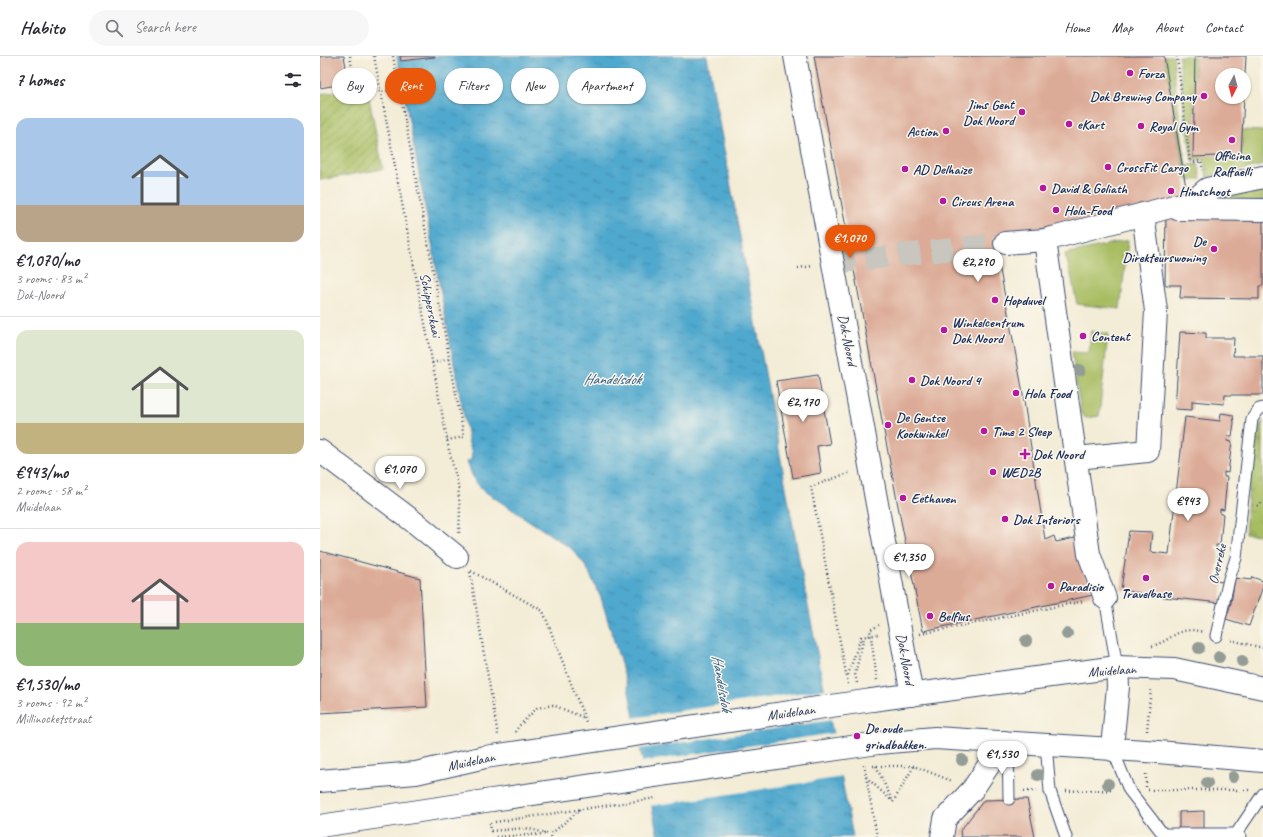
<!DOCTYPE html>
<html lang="en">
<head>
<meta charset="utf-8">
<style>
  :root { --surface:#fff; --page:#f7f7f7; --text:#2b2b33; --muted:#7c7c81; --line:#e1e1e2; --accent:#ea580c }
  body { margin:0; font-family:Caveat,sans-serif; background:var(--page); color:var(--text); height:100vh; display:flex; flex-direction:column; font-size:15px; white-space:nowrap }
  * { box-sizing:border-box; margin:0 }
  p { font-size:13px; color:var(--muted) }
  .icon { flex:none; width:22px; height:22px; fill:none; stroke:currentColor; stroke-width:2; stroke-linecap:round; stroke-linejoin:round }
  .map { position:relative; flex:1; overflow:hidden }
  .panel { display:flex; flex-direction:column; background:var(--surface); width:320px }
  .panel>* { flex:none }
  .top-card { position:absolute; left:12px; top:12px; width:380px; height:36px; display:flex; gap:8px }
  .needle { width:26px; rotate:186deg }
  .buttons { position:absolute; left:895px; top:12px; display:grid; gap:8px }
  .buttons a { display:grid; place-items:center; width:36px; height:36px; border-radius:50%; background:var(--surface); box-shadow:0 1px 3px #0004; font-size:20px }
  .price { position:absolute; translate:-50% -34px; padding:0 9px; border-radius:14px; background:#fff; color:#222; font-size:13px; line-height:26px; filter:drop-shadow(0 1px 2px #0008) }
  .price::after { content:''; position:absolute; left:50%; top:24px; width:12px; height:9px; margin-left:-6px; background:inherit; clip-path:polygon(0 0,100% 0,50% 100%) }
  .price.selected { background:var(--accent); color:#fff }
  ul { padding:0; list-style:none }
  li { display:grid; align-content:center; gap:8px; height:212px; padding:0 16px }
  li+li { border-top:1px solid var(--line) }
  li span { display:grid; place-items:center; height:124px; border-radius:12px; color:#555 }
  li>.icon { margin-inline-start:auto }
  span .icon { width:72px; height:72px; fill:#fffc; stroke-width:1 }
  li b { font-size:17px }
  h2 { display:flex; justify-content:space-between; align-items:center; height:48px; padding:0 16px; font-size:17px }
  .pill { padding:0 14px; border-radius:18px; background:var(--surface); box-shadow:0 1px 3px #0004; font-size:14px; line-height:36px }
  .pill.selected { background:var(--accent); color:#fff }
  header { display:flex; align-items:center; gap:24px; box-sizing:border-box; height:56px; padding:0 20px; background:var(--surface); border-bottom:1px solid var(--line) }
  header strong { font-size:19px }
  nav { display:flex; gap:22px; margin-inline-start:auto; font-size:14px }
  .search { width:280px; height:36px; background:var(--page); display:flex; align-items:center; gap:10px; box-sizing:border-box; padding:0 14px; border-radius:22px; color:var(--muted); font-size:15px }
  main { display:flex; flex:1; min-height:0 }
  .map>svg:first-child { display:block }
</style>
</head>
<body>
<header>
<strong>Habito</strong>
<div class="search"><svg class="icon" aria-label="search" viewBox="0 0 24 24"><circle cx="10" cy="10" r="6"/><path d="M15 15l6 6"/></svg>Search here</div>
<nav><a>Home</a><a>Map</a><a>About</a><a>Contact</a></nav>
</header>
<main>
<section class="panel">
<h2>7 homes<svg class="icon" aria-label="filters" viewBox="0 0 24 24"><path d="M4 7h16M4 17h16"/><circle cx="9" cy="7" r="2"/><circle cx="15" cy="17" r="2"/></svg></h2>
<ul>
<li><span style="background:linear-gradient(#a9c7e8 70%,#b9a48a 0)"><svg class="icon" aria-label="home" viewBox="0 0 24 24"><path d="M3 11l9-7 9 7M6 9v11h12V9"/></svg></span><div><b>€1,070/mo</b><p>3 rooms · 83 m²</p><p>Dok-Noord</p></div></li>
<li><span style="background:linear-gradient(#dfe7d0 75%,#c2b280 0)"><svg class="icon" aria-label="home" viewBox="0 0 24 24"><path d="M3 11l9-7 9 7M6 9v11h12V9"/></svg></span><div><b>€943/mo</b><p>2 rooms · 58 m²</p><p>Muidelaan</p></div></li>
<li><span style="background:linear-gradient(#f6c9c9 65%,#8fb573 0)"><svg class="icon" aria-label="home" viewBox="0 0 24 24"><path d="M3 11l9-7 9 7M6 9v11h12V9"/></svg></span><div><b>€1,530/mo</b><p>3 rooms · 92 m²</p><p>Millinocketstraat</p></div></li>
</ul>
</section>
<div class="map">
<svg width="943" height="781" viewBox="0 0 943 781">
  <defs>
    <pattern id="park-tufts" width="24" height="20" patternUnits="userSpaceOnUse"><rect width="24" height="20" fill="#a8bd62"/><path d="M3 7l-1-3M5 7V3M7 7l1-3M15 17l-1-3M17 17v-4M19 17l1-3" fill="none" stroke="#889a54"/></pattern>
    <pattern id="garden-furrows" width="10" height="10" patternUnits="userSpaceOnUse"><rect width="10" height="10" fill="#a8bd62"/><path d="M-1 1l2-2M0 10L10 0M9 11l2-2" fill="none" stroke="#889a54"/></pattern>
    <pattern id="water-ripples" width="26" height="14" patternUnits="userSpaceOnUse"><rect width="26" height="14" fill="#4fa8cd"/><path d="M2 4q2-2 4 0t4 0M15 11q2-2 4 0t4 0" fill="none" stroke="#4189aa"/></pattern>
  </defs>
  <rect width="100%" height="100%" fill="#fbf7ec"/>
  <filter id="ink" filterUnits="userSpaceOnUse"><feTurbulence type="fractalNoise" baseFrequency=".025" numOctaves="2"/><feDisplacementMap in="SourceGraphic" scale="8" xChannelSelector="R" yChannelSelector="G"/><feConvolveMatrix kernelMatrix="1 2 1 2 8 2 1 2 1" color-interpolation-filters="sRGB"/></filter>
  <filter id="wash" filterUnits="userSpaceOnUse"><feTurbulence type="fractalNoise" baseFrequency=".012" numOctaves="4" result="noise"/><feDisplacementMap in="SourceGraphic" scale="16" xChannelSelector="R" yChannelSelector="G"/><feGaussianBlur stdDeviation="0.9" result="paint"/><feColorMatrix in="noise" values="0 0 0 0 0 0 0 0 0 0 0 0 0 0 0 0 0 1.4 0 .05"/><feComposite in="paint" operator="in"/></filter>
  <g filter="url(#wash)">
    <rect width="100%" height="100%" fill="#f3ecd6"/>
    <path fill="#a8bd62" stroke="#627660" d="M 844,0 L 853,0 L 856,36 L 866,110 L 878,108 L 881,123 L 870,125 L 865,122 Z
      M 859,0 L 875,0 L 873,100 L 921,99 L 922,74 L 943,75 L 943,109 L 887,121 L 884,103 L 872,104 L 865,60 Z
      M 943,132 L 943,150 L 875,145 Z
      M 808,184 L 800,253 L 757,248 L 751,218 L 745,198 Z
      M 771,275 L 788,278 L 779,360 L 766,362 L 761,358 L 752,296 L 769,297 Z"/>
    <path fill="url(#park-tufts)" stroke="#627660" d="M 943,365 L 943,479 L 925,478 C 927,458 931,376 943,365 Z"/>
    <path fill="url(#garden-furrows)" stroke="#627660" d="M 47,32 L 63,113 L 0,124 L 0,38 Z"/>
    <path fill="url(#water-ripples)" stroke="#356c96" d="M 77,0 L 387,0 L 482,519 L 533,781 L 338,781 L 308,631 L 281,542 L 266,510 L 252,493 L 164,435 L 154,424 L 147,406 L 151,404 L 152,397 L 149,388 Z"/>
    <path fill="#f3ecd6" d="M 506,633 L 512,664 L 319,693 L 312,662 Z
      M 515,677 L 523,721 L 330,750 L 321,706 Z"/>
    <g id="blocks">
      <path fill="#dcab97" d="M 0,0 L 24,0 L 29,27 L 0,32 Z
        M 80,0 L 115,0 L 115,1 L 81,5 Z
        M 494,0 L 844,0 L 868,144 L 674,182 L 702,332 L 725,484 L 734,480 L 736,486 L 755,482 L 773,539 L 603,575 L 578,450 Z
        M 875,0 L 926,0 L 925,19 L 902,19 L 902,41 L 924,41 L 921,99 L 873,101 Z
        M 846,156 L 943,158 L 943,230 L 939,230 L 939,243 L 860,242 L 861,229 L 845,229 Z
        M 860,276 L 886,277 L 886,282 L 914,282 L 913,300 L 943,300 L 943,339 L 905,339 L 904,348 L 872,345 L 872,354 L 855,353 Z
        M 498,319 L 510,388 L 497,390 L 501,417 L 473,422 L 456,325 Z
        M 901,357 L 913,359 L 914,367 L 912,380 L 908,380 L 907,385 L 912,386 L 908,417 L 904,416 L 904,421 L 907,421 L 904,454 L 900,453 L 900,458 L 903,458 L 900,489 L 896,489 L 896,494 L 899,494 L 896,525 L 903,526 L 901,547 L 844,541 L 801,534 L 809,475 L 832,476 L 830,496 L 849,498 L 865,361 L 900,365 Z
        M 0,495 L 100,522 L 107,651 L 0,657 Z
        M 932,521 L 943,525 L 943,530 L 929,570 L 906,563 L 911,547 L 915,522 L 931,524 Z
        M 707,743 L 715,781 L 641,781 L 640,775 L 664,744 Z
        M 884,755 L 884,781 L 859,781 L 859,756 Z"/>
    </g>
  </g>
  <g filter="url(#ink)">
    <use href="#blocks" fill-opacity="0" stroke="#3b4b70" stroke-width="1"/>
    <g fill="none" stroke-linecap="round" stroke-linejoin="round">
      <path stroke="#c8c6be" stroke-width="22" stroke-dasharray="22 11" stroke-linecap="butt" d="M 513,207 L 685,187"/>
      <defs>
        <path id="lane" d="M 785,542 L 797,611
          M 896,580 L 909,523 L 916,502 L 932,363 L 939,353 L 943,352
          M 688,686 L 689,743
          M 726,688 L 730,735 L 746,781
          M 793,694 L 809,734 L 843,778 L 916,778 L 920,781
          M 916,778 L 943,738"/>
        <path id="street" d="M 475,0 L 592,639
          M 858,153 L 943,154
          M 725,184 L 769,498 L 785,542
          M 685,187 L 725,184 L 873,145 L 887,133 L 943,121
          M 0,395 L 98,469 L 137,501
          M 756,402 L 828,395 L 836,255 L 823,158
          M 622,781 L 625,763 L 653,733 L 684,686"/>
        <path id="primary" d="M 552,644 L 797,611 L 854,613 L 943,632
          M 558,687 L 615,682 L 826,695 L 943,705
          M 793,694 L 793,681 L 798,631 L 797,611
          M 0,725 L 96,717 L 165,701
          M 0,770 L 172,744"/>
      </defs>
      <use href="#lane" stroke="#3b4b70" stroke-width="13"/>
      <use href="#street" stroke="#3b4b70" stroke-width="24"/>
      <use href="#primary" stroke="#3b4b70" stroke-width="24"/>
      <path stroke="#3b4b70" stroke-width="2.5" stroke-dasharray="1 3" stroke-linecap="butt" d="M 30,0 L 34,25 L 61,36 L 79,33
        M 54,0 L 129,394 L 138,429 L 140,454 L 139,477
        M 73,0 L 144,381 L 127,384
        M 857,0 L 870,107 L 881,105 L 883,114
        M 478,212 L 493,210
        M 112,307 L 129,303
        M 937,450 L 943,446
        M 151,515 L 223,555 L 266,666
        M 150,516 L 178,679
        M 600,578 L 764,545
        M 911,584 L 943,592
        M 832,590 C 854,584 857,569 883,576
        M 528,619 L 541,581 L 560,578
        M 557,624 L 550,574 L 559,569
        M 537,627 L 535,618 L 544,581
        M 528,628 L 491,431 L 531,416
        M 827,675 L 831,632
        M 195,676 L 199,670 L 217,652 L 233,649 L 265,662
        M 544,709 L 557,781
        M 556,710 L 573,746
        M 546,721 L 571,744
        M 826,731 L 826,716
        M 828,734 L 929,734
        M 704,735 L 717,735
        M 746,735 L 793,734
        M 573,746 L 594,710 L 632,725
        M 170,767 L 171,775 L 206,772 L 230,778
        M 176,781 L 226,778
        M 231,781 L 231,778 L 262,752"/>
      <use href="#lane" stroke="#fff" stroke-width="11"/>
      <use href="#street" stroke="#fff" stroke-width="22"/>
      <use href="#primary" stroke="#fff" stroke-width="22"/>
      <defs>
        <path id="primary-bridge" d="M 165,701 L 552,644
          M 172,744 L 558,687"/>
      </defs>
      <use href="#primary-bridge" stroke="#3b4b70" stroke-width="24" stroke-linecap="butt"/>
      <path stroke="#3b4b70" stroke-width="2.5" stroke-dasharray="1 3" stroke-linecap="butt" d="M 553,710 L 594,710
        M 175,766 L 337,742"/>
      <use href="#primary-bridge" stroke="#fff" stroke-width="22"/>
    </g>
    <g fill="#939c95">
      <circle cx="760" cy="314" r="6"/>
      <circle cx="747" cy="578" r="6"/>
      <circle cx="706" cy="585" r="6"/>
      <circle cx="879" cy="592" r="6"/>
      <circle cx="899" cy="601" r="6"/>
      <circle cx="922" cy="605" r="6"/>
      <circle cx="642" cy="704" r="6"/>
      <circle cx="718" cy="719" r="6"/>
      <circle cx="913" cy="721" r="6"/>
      <circle cx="887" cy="727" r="6"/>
      <circle cx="788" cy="728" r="6"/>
    </g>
  </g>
  <g fill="#b5179e" stroke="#fbf7ec" stroke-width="1.5">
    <circle cx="810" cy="17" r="4"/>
    <circle cx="884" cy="40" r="4"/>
    <circle cx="702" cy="56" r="4"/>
    <circle cx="749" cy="68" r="4"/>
    <circle cx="821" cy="70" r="4"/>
    <circle cx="626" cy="75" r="4"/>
    <circle cx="912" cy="84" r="4"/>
    <circle cx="788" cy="111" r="4"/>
    <circle cx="585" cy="113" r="4"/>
    <circle cx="723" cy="132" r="4"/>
    <circle cx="851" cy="135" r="4"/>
    <circle cx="623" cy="145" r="4"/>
    <circle cx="736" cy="154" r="4"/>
    <circle cx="894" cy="193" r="4"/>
    <circle cx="675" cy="244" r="4"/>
    <circle cx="624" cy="274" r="4"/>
    <circle cx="763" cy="280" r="4"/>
    <circle cx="592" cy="324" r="4"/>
    <circle cx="696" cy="337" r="4"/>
    <circle cx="568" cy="369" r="4"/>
    <circle cx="664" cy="375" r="4"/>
    <path d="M703 392h4v4h4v4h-4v4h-4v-4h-4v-4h4z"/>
    <circle cx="673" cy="416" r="4"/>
    <circle cx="583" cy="442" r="4"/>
    <circle cx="685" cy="463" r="4"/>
    <circle cx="826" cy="522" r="4"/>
    <circle cx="731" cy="530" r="4"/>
    <circle cx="610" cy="560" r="4"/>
    <circle cx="537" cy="680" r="4"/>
  </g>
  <g text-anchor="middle" stroke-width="3" stroke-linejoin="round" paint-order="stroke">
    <g font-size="14" font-weight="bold" fill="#1b2f5e" stroke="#fbf7ec" text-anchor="start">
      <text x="818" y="22">Forza</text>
      <text x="876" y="45" text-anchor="end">Dok Brewing Company</text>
      <text x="694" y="53" text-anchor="end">Jims Gent<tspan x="694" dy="16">Dok Noord</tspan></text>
      <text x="757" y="73">eKart</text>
      <text x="829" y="75">Royal Gym</text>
      <text x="618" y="80" text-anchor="end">Action</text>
      <text x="912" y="104" text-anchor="middle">Officina<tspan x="912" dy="16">Raffaelli</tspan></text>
      <text x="796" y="116">CrossFit Cargo</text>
      <text x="593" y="118">AD Delhaize</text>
      <text x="731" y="137">David &amp; Goliath</text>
      <text x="859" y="140">Himschoot</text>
      <text x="631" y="150">Circus Arena</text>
      <text x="744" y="159">Hola-Food</text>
      <text x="886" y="190" text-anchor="end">De<tspan x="886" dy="16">Direkteurswoning</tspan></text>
      <text x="683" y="249">Hopduvel</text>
      <text x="632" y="271">Winkelcentrum<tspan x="632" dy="16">Dok Noord</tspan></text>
      <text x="771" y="285">Content</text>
      <text x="600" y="329">Dok Noord 4</text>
      <text x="704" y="342">Hola Food</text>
      <text x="576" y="366">De Gentse<tspan x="576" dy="16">Kookwinkel</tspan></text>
      <text x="672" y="380">Time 2 Sleep</text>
      <text x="713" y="403">Dok Noord</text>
      <text x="681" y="421">WED2B</text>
      <text x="591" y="447">Eethaven</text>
      <text x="693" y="468">Dok Interiors</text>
      <text x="739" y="535">Paradisio</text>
      <text x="826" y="542" text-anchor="middle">Travelbase</text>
      <text x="618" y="565">Belfius</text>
      <text x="545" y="677">De oude<tspan x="545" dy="16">grindbakken.</tspan></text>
    </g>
    <g font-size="14" fill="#1b2f5e" stroke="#fbf7ec">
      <text transform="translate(111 249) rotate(79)" y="5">Schipperskaai</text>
      <text transform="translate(528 284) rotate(79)" y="5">Dok-Noord</text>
      <text transform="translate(897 508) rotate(-77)" y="5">Overreke</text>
      <text transform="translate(586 603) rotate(80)" y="5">Dok-Noord</text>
      <text transform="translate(792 614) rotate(-4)" y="5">Muidelaan</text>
      <text transform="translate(471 656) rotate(-8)" y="5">Muidelaan</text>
      <text transform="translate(151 705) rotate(-12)" y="5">Muidelaan</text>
    </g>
    <g font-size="15" font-style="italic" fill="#2d5985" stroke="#fbf7ec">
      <text x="292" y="328">Handelsdok</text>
      <text transform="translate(402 627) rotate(80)" y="5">Handelsdok</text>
    </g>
  </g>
</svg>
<div class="buttons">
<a><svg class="needle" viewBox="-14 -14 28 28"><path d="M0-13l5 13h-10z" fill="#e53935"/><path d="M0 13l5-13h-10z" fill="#7c7c81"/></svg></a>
</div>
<b class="price selected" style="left:530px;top:203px">€1,070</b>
<b class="price" style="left:658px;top:227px">€2,290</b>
<b class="price" style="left:483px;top:367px">€2,170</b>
<b class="price" style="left:80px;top:434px">€1,070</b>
<b class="price" style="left:868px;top:466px">€943</b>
<b class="price" style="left:589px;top:522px">€1,350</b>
<b class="price" style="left:682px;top:719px">€1,530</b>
<div class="top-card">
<a class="pill">Buy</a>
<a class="pill selected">Rent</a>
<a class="pill">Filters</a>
<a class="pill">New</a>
<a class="pill">Apartment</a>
</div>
</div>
</main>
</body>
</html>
